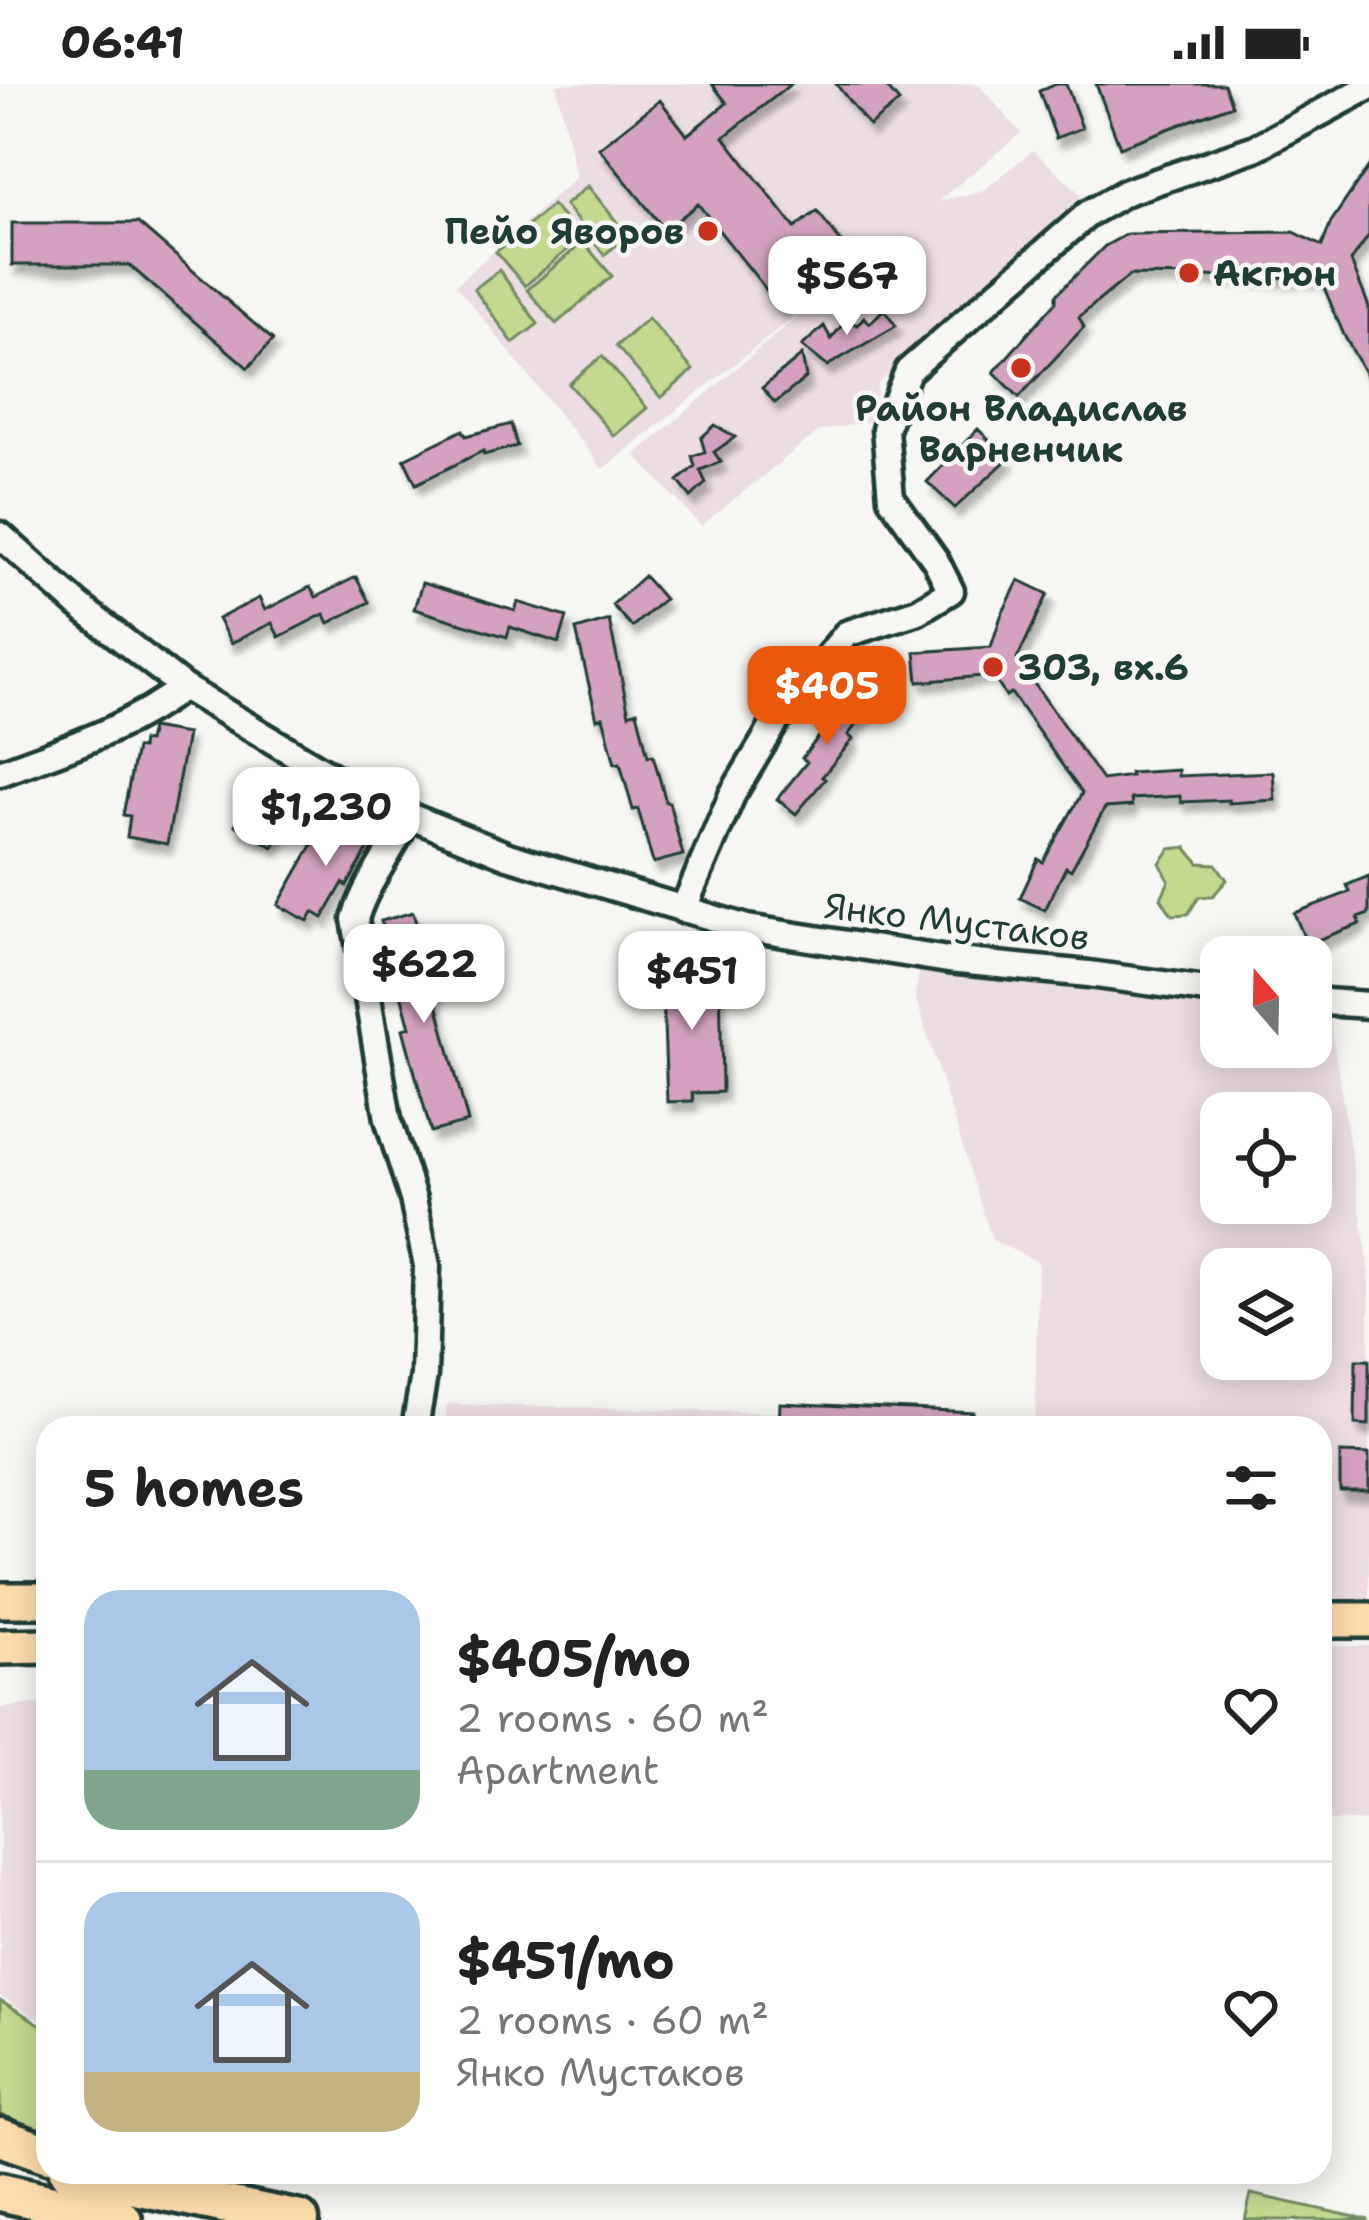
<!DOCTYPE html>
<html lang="en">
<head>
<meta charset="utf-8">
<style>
  :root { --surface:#fff; --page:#f2f2f2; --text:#222; --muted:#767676; --line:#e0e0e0; --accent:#ea580c }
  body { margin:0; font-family:"Shantell Sans",sans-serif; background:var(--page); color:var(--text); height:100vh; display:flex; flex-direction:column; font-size:45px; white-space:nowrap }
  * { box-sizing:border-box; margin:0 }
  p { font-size:39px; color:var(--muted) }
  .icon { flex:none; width:66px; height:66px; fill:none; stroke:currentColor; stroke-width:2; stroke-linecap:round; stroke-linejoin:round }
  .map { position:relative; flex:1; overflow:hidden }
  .sheet { position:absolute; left:36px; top:1332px; width:1296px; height:768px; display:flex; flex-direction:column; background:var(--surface); border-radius:36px; box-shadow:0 6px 30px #0003 }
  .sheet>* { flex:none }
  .needle { width:78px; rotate:340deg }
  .controls { position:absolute; left:1200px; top:852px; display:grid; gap:24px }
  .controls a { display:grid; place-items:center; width:132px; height:132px; border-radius:24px; background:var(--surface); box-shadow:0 6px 30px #0003; font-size:60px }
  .price { position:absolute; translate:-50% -102px; padding:0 27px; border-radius:24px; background:#fff; color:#222; font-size:39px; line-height:78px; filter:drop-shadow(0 3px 6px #0008) }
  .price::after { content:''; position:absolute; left:50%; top:72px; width:36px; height:27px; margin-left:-18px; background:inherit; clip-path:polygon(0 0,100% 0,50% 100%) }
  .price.on { background:var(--accent); color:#fff }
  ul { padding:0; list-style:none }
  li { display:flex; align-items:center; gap:36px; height:300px; padding:0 48px }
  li+li { border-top:3px solid var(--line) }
  li span { display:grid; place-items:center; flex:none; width:336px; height:240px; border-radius:36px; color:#555 }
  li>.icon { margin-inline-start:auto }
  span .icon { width:144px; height:144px; fill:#fffc; stroke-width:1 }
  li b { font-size:51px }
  h2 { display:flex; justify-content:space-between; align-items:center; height:144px; padding:0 48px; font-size:51px }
  .status { display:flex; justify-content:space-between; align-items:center; height:84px; padding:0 60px; background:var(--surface); direction:ltr }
  .status svg { height:33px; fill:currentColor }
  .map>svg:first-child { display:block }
</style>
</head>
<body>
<div class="status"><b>06:41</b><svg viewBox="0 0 49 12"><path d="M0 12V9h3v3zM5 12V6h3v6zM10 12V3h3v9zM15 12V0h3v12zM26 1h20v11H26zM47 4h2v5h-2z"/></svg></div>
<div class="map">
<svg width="1369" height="2136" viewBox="0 0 1369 2136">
  <defs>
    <filter id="shadow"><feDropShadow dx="5" dy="9" stdDeviation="3" flood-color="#0004"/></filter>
  </defs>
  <rect width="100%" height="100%" fill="#f6f6f2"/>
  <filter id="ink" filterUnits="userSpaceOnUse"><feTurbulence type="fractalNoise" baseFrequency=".00833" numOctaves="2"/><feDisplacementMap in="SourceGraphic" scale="24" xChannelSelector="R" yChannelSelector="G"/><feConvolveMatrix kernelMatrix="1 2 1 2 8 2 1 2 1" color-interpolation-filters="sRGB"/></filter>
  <g filter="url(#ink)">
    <path fill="#ecdde3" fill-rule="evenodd" d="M 556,0 L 978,0 L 1021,49 L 937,118 L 984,106 L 1033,66 L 1082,111 L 878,300 L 873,337 L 819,347 L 701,442 L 635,371 L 841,195 L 603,385 L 456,201 L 576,93 Z
      M 924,860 L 1221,892 L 1221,963 L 1311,963 L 1311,902 L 1325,904 L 1369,1184 L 1369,1519 L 1320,1519 L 1320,1344 L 445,1344 L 447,1320 L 1035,1336 L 1038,1178 L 992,1156 L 915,912 ZM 1221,1029 L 1311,1029 L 1311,1119 L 1221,1119 ZM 1221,1185 L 1311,1185 L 1311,1275 L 1221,1275 Z
      M 1320,1562 L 1369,1562 L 1369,1737 L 1320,1737 Z
      M 48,1619 L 48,1941 L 0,1912 L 0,1624 Z"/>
    <path fill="#c3d98f" stroke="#718b62" stroke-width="3" d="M 588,102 L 628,152 L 604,171 L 565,121 Z
      M 552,121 L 581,154 L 525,202 L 496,168 Z
      M 583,158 L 612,192 L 556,240 L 527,206 Z
      M 499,186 L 538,240 L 513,259 L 474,205 Z
      M 648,234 L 693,286 L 661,314 L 616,262 Z
      M 602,272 L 647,324 L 614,352 L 569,300 Z
      M 1186,763 L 1199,779 L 1216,780 L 1227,796 L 1213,812 L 1199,813 L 1188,830 L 1172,831 L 1161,814 L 1169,797 L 1160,779 L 1170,765 Z
      M 0,1916 L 48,1945 L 48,2053 L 0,2035 Z
      M 1251,2110 L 1369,2136 L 1245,2136 Z"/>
    <path fill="#d4a2c0" stroke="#1f3d34" stroke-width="3" filter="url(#shadow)" d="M 712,0 L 791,0 L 724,53 L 795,144 L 817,127 L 849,168 L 780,223 L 698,120 L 665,146 L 599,64 L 660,16 L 687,51 L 727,19 Z
      M 836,0 L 884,0 L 899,18 L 869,42 Z
      M 1056,0 L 1066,0 L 1082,44 L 1056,54 L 1039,7 Z
      M 1096,0 L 1224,0 L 1232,21 L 1120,63 Z
      M 1369,82 L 1369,151 L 1351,177 L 1369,223 L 1369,296 L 1344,251 L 1320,194 L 1130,191 L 1079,233 L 1084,243 L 1019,313 L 994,288 L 1056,218 L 1056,211 L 1105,162 L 1127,150 L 1294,148 L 1322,162 L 1331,138 Z
      M 12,139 L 138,139 L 273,256 L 248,284 L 129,181 L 12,181 Z
      M 900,155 L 917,189 L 898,199 L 887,179 L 891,173 L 886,162 Z
      M 884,225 L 896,242 L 827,282 L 802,262 L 824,242 L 831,255 L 846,236 L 857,241 L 864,233 L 870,239 Z
      M 802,271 L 806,294 L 775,319 L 762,304 Z
      M 511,340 L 517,362 L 484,371 L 483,367 L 416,400 L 404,375 L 463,346 L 466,352 Z
      M 715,341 L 735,353 L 714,368 L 721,378 L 700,386 L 706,399 L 691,413 L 678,397 L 695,382 L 692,372 L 705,368 L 701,354 Z
      M 978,345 L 1008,375 L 955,424 L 927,398 Z
      M 644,492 L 664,515 L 632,543 L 612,521 Z
      M 356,493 L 369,518 L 329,539 L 324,530 L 279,553 L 272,539 L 231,559 L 218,535 L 259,514 L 265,526 L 310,503 L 316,513 Z
      M 1019,496 L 1048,510 L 1017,575 L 1102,696 L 1131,692 L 1130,689 L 1178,686 L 1178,692 L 1273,688 L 1275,716 L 1229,719 L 1229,716 L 1181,718 L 1180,712 L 1131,715 L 1132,722 L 1105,724 L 1071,786 L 1066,783 L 1045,826 L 1020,814 L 1038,775 L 1043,778 L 1082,709 L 1011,609 L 1006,612 L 992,591 L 918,598 L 915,568 L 991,563 L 1001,532 Z
      M 422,499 L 515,527 L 518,518 L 567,533 L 559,559 L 510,543 L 507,553 L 414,525 Z
      M 609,536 L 629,630 L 637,627 L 648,672 L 653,671 L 666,718 L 669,718 L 683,771 L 653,779 L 638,725 L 633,726 L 620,679 L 615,680 L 603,633 L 597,635 L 576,546 Z
      M 853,600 L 875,617 L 848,651 L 853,655 L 822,693 L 825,695 L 796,730 L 777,715 L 807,678 L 802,674 L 832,636 L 828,633 Z
      M 151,644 L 187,650 L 167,760 L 127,753 L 130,732 L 123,731 L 136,664 L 141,665 L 142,657 L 148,658 Z
      M 259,699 L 297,721 L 273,763 L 235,741 Z
      M 330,730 L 374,755 L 347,802 L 343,799 L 323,834 L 313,828 L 308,837 L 278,821 Z
      M 1369,792 L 1369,830 L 1358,834 L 1360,840 L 1307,860 L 1294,829 L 1350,808 L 1347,801 Z
      M 413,828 L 468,1038 L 431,1048 L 403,945 L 410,943 L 381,837 Z
      M 720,885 L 722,1008 L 692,1009 L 693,1017 L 667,1018 L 662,886 Z
      M 1356,1276 L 1369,1276 L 1369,1341 L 1355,1340 Z
      M 780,1319 L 973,1328 L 972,1344 L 779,1344 Z
      M 1340,1369 L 1369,1370 L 1369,1407 L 1340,1407 Z"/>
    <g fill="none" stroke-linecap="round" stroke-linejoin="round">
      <defs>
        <path id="minor" d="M 0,451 L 78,521 L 183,603 L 345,700 L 409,732 L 508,772 L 747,844 L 948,876 L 1089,890 L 1221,908
          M 0,689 C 63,665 130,645 183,603
          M 409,732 C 392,767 366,798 355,835 L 388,1035 L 413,1115 L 427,1182 L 424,1291 L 415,1344
          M 683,826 L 732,711 L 775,639 L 846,550 L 918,527 L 951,507 L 936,477 L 891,414 L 885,345 L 908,287 L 1089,129 L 1126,108 L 1255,64 L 1369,3
          M 1311,917 L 1369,921"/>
        <path id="major" d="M 0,1516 L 48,1516
          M 1320,1536 L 1369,1536
          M 0,1563 L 48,1562"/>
        <path id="highway" d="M 0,2053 L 48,2070
          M 68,2088 L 300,2136
          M 0,2108 L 123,2136"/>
      </defs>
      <use href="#minor" stroke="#1f3d34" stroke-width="33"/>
      <use href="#major" stroke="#1f3d34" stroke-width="42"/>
      <use href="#highway" stroke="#1f3d34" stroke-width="45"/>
      <use href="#minor" stroke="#f6f6f2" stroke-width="24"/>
      <use href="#major" stroke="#fddcac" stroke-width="33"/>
      <use href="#highway" stroke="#fddcac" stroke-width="36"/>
    </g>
  </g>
  <g fill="#c8321e" stroke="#f6f6f2" stroke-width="4.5">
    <circle cx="708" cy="147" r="12"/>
    <circle cx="1189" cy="189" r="12"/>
    <circle cx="1021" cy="284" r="12"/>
    <circle cx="993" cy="583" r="12"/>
  </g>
  <g text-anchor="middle" stroke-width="9" stroke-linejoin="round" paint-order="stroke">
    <g font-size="36" font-weight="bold" fill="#1f3d34" stroke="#f6f6f2" text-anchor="start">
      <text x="684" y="160" text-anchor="end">Пейо Яворов</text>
      <text x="1213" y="202">Акгюн</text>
      <text x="1021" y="337" text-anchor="middle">Район Владислав<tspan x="1021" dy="41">Варненчик</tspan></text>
      <text x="1017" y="596">303, вх.6</text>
    </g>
    <g font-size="36" fill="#1f3d34" stroke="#f6f6f2">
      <text transform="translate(957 837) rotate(7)" y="13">Янко Мустаков</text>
    </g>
  </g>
</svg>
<div class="controls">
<a><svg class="needle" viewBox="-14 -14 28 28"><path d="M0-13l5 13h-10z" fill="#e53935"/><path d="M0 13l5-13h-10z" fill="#767676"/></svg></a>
<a><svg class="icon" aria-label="locate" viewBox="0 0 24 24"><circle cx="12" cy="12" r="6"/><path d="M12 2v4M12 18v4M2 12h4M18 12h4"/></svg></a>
<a><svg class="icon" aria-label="layers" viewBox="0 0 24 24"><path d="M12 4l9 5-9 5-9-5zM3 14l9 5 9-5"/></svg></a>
</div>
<b class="price" style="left:847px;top:254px">$567</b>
<b class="price on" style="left:827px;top:664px">$405</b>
<b class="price" style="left:326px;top:785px">$1,230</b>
<b class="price" style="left:424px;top:942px">$622</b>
<b class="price" style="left:692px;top:949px">$451</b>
<section class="sheet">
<h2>5 homes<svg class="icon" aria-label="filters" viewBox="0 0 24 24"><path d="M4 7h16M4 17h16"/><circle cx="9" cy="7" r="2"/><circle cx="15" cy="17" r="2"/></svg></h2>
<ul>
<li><span style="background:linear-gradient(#a9c7e8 75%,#7fa58c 0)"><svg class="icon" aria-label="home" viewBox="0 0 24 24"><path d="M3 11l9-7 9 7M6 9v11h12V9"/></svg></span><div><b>$405/mo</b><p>2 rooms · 60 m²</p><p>Apartment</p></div><svg class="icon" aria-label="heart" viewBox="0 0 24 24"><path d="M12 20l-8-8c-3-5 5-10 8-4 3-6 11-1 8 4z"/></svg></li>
<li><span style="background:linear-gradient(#a9c7e8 75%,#c2b280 0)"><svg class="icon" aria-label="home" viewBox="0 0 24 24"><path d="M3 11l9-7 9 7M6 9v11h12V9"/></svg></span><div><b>$451/mo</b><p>2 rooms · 60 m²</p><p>Янко Мустаков</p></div><svg class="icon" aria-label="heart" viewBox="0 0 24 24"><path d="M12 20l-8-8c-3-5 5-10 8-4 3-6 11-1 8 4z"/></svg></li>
</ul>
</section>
</div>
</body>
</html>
